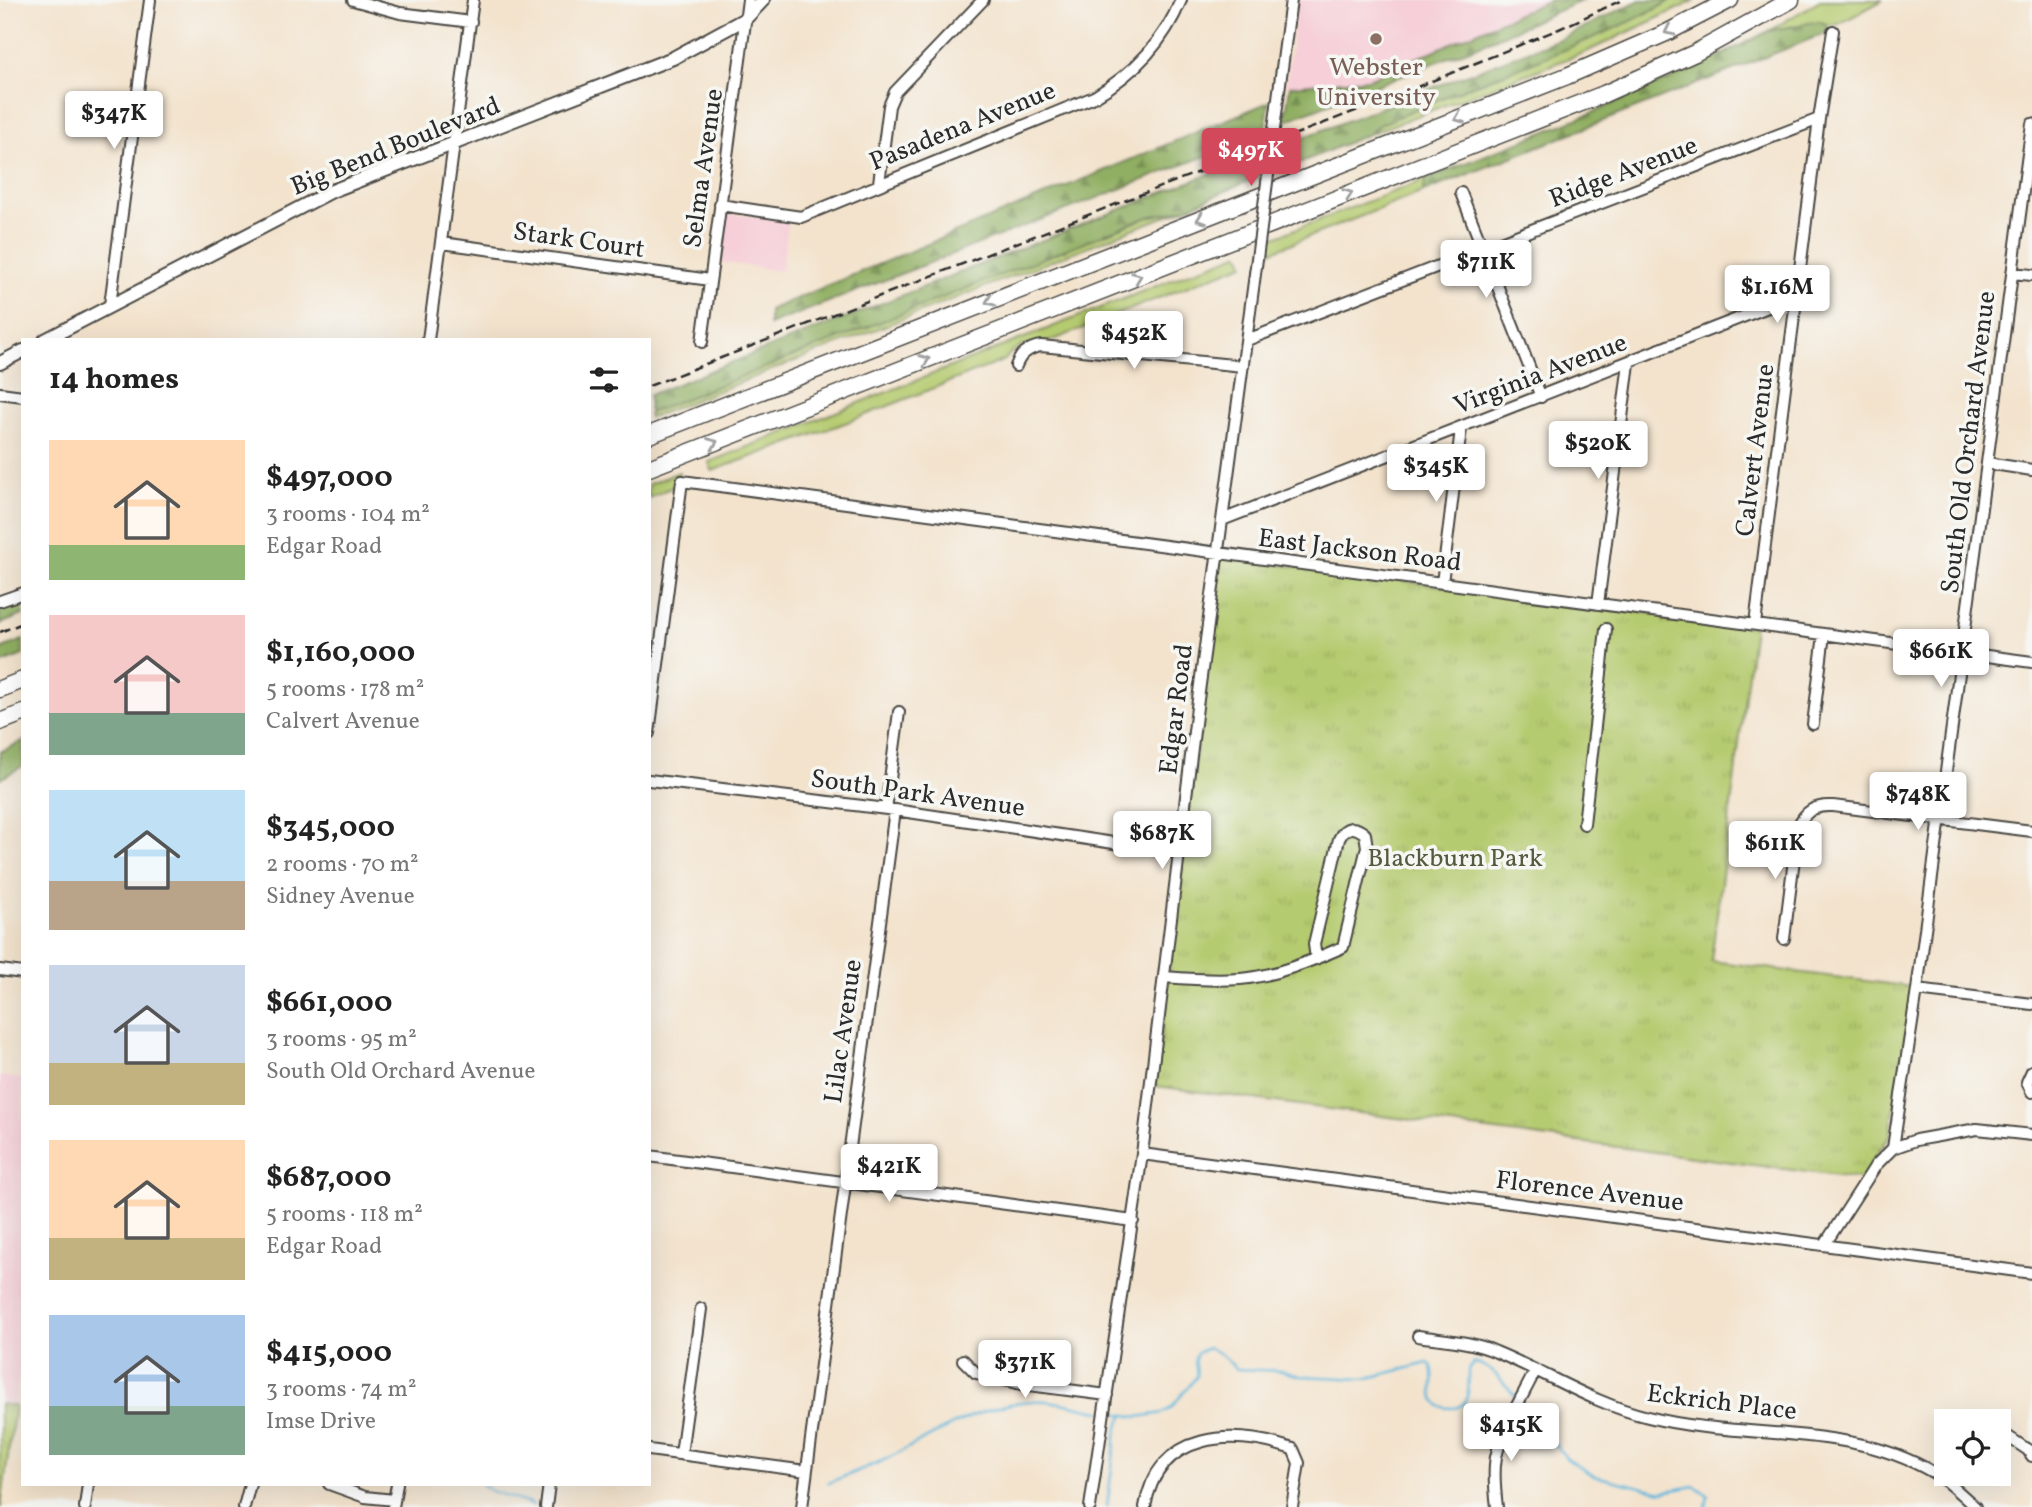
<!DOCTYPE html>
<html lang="en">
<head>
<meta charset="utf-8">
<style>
  :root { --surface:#fff; --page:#f6f6f6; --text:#222; --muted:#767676; --accent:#d1495b }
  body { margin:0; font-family:Vollkorn,serif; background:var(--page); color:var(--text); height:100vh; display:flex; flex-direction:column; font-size:26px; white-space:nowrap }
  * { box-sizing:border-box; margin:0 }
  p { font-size:23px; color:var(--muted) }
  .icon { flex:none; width:38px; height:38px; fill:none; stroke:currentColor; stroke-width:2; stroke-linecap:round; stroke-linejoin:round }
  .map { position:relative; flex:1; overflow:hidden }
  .drawer { position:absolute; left:21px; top:338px; width:630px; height:1148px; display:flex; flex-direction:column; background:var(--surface); border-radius:0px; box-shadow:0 7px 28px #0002 }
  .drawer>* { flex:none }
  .buttons { position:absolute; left:1934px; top:1409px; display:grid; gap:14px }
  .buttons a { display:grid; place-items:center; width:77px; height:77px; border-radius:0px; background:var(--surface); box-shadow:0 7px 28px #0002; font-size:35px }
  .price { position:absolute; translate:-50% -60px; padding:0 16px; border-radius:7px; background:#fff; color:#222; font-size:23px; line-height:46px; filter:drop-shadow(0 2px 4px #0008) }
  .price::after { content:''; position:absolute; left:50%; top:42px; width:21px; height:16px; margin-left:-10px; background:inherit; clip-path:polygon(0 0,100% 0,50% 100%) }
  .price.current { background:var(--accent); color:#fff }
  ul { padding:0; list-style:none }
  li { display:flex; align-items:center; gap:21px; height:175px; padding:0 28px }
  li span { display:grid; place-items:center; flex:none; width:196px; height:140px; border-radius:0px; color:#555 }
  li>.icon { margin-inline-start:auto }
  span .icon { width:84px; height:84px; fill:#fffc; stroke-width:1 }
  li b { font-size:30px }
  h2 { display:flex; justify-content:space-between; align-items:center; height:84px; padding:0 28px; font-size:30px }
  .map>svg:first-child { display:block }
</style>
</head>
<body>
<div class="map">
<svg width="2032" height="1507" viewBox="0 0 2032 1507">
  <defs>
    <pattern id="forest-firs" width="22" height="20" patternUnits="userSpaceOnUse" patternTransform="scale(1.75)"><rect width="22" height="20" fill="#90af62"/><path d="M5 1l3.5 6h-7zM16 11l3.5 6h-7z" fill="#768f51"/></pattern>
    <pattern id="park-tufts" width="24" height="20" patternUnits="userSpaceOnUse" patternTransform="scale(1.75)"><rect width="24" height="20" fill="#b5cb6f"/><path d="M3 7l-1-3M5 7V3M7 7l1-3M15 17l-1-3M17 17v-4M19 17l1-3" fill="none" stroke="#9cae60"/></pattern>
  </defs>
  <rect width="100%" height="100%" fill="#f6f6f2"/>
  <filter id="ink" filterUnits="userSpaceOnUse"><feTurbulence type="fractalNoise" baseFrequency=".0143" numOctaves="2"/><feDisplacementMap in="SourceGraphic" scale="14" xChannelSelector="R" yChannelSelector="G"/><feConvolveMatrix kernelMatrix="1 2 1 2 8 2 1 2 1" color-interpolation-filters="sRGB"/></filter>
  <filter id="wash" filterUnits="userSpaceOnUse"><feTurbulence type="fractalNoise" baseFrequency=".00686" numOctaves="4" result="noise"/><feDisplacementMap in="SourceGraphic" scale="28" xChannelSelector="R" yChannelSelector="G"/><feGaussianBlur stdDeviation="1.57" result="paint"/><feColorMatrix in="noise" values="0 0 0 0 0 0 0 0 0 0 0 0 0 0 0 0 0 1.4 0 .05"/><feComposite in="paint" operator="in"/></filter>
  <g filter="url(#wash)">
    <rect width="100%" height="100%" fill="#f3e3cd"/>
    <path fill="#f6cfd8" d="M 1297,0 L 1550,0 L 1369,79 L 1286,86 Z
      M 728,213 L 789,221 L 781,271 L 719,262 Z
      M 0,1076 L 23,1079 L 23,1353 L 15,1406 L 0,1404 Z"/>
    <path fill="#b5cb6f" stroke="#707b4d" stroke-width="2" d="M 1672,0 L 1696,0 L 1588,51 L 1369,134 L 1379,125 C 1407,113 1435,100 1464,89 C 1534,61 1606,36 1672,0 Z
      M 1820,0 L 1883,0 L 1839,24 L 1828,25 L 1819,21 L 1769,31 Z
      M 1426,179 L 1423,192 L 1265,254 L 1267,240 Z
      M 1184,209 L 649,418 L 649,413 L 1148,217 Z
      M 1240,253 L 1244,264 L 1046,343 C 1028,344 1016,344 1005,360 L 845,423 L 712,471 L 709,462 Z
      M 679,472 L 676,488 L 672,487 L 649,498 L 649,484 Z"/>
    <path fill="url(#forest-firs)" stroke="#5e6d46" stroke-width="2" d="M 1550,0 L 1583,0 L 1475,47 L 1285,121 L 1290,86 L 1369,79 Z
      M 1640,0 L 1672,0 C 1606,36 1534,61 1464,89 C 1435,100 1407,113 1379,125 L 1369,134 L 1285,169 L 1279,167 L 1281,146 L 1562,38 Z
      M 1819,21 L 1828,25 L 1826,33 L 1423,192 L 1426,179 L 1599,110 L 1696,68 L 1769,31 Z
      M 1269,102 L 1265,133 L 769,325 L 769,310 Z
      M 1263,153 L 1260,176 L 1184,209 L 1148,217 L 649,413 L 649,395 Z
      M 23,601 L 23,615 L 0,624 L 0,608 Z
      M 23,640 L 23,655 L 0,664 L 0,649 Z
      M 23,741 L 23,766 L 0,779 L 0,752 Z"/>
    <path fill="url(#park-tufts)" stroke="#707b4d" stroke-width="2" d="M 1220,557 L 1754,627 L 1711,961 L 1913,987 L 1890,1135 L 1860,1179 L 1155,1086 Z
      M 0,1404 L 15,1406 L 1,1507 L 0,1507 Z"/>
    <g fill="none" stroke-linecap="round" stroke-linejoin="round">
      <path stroke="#5eb6db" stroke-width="2.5" d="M 1523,1404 L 1567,1459 L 1594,1476 L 1662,1492 L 1695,1486 L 1708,1495 L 1706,1507
        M 1108,1412 L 1138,1417 L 1163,1413 L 1171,1408 L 1197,1376 L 1195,1359 L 1197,1353 L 1208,1348 L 1219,1353 L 1237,1369 L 1282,1371 L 1300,1376 L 1364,1379 L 1428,1363 L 1431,1365 C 1438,1378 1426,1396 1440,1406 C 1443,1407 1448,1408 1451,1408 C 1472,1409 1469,1383 1468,1369 L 1474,1363 C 1493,1365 1506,1387 1518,1399
        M 828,1483 C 848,1475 869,1467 888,1458 C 933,1436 981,1404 1032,1401 C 1057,1399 1077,1408 1101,1411
        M 482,1484 L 491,1491 L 533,1505
        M 1107,1507 L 1116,1436 L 1119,1424 L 1124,1415"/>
    </g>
  </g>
  <g filter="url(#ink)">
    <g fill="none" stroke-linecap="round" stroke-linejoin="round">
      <defs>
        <path id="minor" d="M 353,0 L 400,13 L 471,22
          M 1277,106 L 1291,0
          M 879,183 L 889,106 L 895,92 L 983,0
          M 1461,193 L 1541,397
          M 720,205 L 801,217 L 1094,97 C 1133,74 1164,42 1181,0
          M 442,243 L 710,280
          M 2012,273 L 2032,275
          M 110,305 L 150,0
          M 428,340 L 473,0
          M 1247,340 L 1819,119
          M 702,342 L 748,0
          M 1016,366 C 1020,354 1028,348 1041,346 L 1243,366
          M 0,393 L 23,396
          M 1987,463 L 2032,470
          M 1222,520 L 1796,296
          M 1442,583 L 1461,429
          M 0,601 L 23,593
          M 1598,604 L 1629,363
          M 1755,624 L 1819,119 L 1833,31
          M 1813,724 L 1824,634
          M 649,733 L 682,481 L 2032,662
          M 649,780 L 895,810 L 1180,853
          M 886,809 L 899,712
          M 1584,824 L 1606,629
          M 1784,939 L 1798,827 C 1805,810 1816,805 1833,806 L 2032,831
          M 0,970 L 23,973
          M 1165,977 C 1189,979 1215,981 1240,979 C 1276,976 1311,961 1343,947 L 1367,847 L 1365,834 C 1354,825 1345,826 1339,839 L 1314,944 L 1316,959
          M 1917,990 L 2032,1004
          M 2032,1071 L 2027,1082 L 2032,1092
          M 1893,1148 L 1916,1140 L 1977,1129 L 2032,1135
          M 1142,1154 L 2032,1273
          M 649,1156 L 1133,1221
          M 1825,1244 L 1876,1165 L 1893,1148 L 1917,990 L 2032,124
          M 1418,1336 C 1443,1340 1472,1341 1496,1352 C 1547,1373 1594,1404 1648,1417 C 1742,1441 1847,1421 1934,1473 C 1949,1482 1962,1495 1975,1507
          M 963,1360 L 976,1373 L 1021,1384 L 1107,1395
          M 1998,1430 L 2028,1450 L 2032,1456
          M 649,1450 L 806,1471
          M 681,1454 L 701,1309
          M 329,1484 L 365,1497 L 394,1500
          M 85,1507 L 88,1484
          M 244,1507 L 250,1484
          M 393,1507 L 397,1484
          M 546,1507 L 549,1484
          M 802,1507 L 895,810
          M 1090,1507 L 1142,1154 L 1197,707 L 1255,274
          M 1145,1507 C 1158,1430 1233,1429 1293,1449 L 1299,1463 L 1292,1507
          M 1497,1507 C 1495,1491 1493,1473 1496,1457 C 1503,1427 1522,1398 1535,1371"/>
        <path id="major" d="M 45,340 L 332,191 L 673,58 L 745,19 L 763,0
          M 0,363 L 23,351"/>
        <path id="highway" d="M 649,435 L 1567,76 L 1666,33 L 1730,0
          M 649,468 L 1604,94 L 1695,53 L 1791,0
          M 0,689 L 23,680
          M 0,722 L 23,713"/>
      </defs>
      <use href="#minor" stroke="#494743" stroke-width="14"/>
      <use href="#major" stroke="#494743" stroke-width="16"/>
      <use href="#highway" stroke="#494743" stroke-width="19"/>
      <use href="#minor" stroke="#fff" stroke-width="10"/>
      <use href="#major" stroke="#fff" stroke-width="12"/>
      <use href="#highway" stroke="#fff" stroke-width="16"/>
      <path stroke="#2b2b2b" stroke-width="2.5" stroke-dasharray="10 5" stroke-linecap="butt" d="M 649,386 L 1422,85 L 1559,29 L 1622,0
        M 0,632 L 23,623"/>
      <defs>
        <path id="minor-bridge" d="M 1255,274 L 1277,106"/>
      </defs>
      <use href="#minor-bridge" stroke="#494743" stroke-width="14" stroke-linecap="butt"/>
      <use href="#minor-bridge" stroke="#fff" stroke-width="10"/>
    </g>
    <defs><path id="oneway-chevron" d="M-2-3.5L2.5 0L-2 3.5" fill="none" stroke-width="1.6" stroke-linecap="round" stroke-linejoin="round" transform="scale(1.75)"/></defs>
    <g stroke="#a0a0a0">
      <use href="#oneway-chevron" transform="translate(1669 31) rotate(154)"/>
      <use href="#oneway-chevron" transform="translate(1459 118) rotate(159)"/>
      <use href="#oneway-chevron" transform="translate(1348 194) rotate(-21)"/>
      <use href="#oneway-chevron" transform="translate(1201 219) rotate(159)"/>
      <use href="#oneway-chevron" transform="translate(1137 277) rotate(-21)"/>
      <use href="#oneway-chevron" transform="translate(990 301) rotate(159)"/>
      <use href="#oneway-chevron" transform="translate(925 360) rotate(-21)"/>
      <use href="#oneway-chevron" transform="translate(713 443) rotate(-21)"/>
    </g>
  </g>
  <circle fill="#8d6e63" stroke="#f6f6f2" stroke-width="2.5" cx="1376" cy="39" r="7"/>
  <g text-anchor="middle" stroke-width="7" stroke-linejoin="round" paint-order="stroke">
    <g font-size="26" fill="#785e54" stroke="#f6f6f2">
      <text x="1376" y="75">Webster<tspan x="1376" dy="30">University</tspan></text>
    </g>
    <g font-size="26" fill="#2b2b2b" stroke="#f6f6f2">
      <text transform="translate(962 125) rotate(-22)" y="9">Pasadena Avenue</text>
      <text transform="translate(395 145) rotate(-22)" y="9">Big Bend Boulevard</text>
      <text transform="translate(702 168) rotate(-82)" y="9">Selma Avenue</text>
      <text transform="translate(1623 171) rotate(-21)" y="9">Ridge Avenue</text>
      <text transform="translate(579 239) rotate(8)" y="9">Stark Court</text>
      <text transform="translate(1540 373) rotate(-21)" y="9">Virginia Avenue</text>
      <text transform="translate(1967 442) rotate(-83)" y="9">South Old Orchard Avenue</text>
      <text transform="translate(1754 450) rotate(-83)" y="9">Calvert Avenue</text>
      <text transform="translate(1360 549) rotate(7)" y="9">East Jackson Road</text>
      <text transform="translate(1175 709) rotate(-83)" y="9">Edgar Road</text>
      <text transform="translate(918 792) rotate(8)" y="9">South Park Avenue</text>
      <text transform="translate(842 1031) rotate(-82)" y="9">Lilac Avenue</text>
      <text transform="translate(1590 1190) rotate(7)" y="9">Florence Avenue</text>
      <text transform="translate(1722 1401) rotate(7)" y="9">Eckrich Place</text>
    </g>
    <g font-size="26" fill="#545b3f" stroke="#f6f6f2">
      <text x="1455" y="866">Blackburn Park</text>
    </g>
  </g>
</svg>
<div class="buttons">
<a><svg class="icon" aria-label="locate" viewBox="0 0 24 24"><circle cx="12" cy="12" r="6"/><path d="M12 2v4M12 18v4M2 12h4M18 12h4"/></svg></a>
</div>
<b class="price" style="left:114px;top:151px">$347K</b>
<b class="price current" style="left:1251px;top:188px">$497K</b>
<b class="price" style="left:1486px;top:300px">$711K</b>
<b class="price" style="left:1777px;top:325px">$1.16M</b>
<b class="price" style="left:1134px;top:371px">$452K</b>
<b class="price" style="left:1598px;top:481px">$520K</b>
<b class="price" style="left:1436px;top:504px">$345K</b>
<b class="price" style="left:1941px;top:689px">$661K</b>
<b class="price" style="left:1918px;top:832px">$748K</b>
<b class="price" style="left:1162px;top:871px">$687K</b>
<b class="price" style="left:1775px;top:881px">$611K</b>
<b class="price" style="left:889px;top:1204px">$421K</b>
<b class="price" style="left:1025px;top:1400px">$371K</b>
<b class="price" style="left:1511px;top:1463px">$415K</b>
<section class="drawer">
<h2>14 homes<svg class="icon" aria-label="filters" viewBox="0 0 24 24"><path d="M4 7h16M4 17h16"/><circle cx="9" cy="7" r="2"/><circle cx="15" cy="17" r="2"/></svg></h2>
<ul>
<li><span style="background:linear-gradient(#ffd9b3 75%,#8fb573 0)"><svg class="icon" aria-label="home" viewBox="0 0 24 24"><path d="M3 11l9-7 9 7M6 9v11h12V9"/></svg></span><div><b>$497,000</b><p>3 rooms · 104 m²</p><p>Edgar Road</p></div></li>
<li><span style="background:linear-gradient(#f6c9c9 70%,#7fa58c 0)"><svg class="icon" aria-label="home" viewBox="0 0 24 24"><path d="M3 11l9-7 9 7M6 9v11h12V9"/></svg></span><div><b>$1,160,000</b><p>5 rooms · 178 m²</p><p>Calvert Avenue</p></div></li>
<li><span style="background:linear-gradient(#bfe0f5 65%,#b9a48a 0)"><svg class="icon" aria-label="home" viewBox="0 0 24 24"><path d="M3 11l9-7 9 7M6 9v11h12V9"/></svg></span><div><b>$345,000</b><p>2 rooms · 70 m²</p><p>Sidney Avenue</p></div></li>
<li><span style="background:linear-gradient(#c9d6e8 70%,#c2b280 0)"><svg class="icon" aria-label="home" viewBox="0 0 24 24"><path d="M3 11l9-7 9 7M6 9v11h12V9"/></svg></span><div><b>$661,000</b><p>3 rooms · 95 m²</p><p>South Old Orchard Avenue</p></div></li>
<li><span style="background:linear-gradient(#ffd9b3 70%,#c2b280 0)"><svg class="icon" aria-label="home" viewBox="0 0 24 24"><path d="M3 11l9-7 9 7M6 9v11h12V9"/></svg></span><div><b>$687,000</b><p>5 rooms · 118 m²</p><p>Edgar Road</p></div></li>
<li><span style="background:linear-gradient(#a9c7e8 65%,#7fa58c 0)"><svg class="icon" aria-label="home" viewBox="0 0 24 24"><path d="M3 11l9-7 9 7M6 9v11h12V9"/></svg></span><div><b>$415,000</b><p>3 rooms · 74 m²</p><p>Imse Drive</p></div></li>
</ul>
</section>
</div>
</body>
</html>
